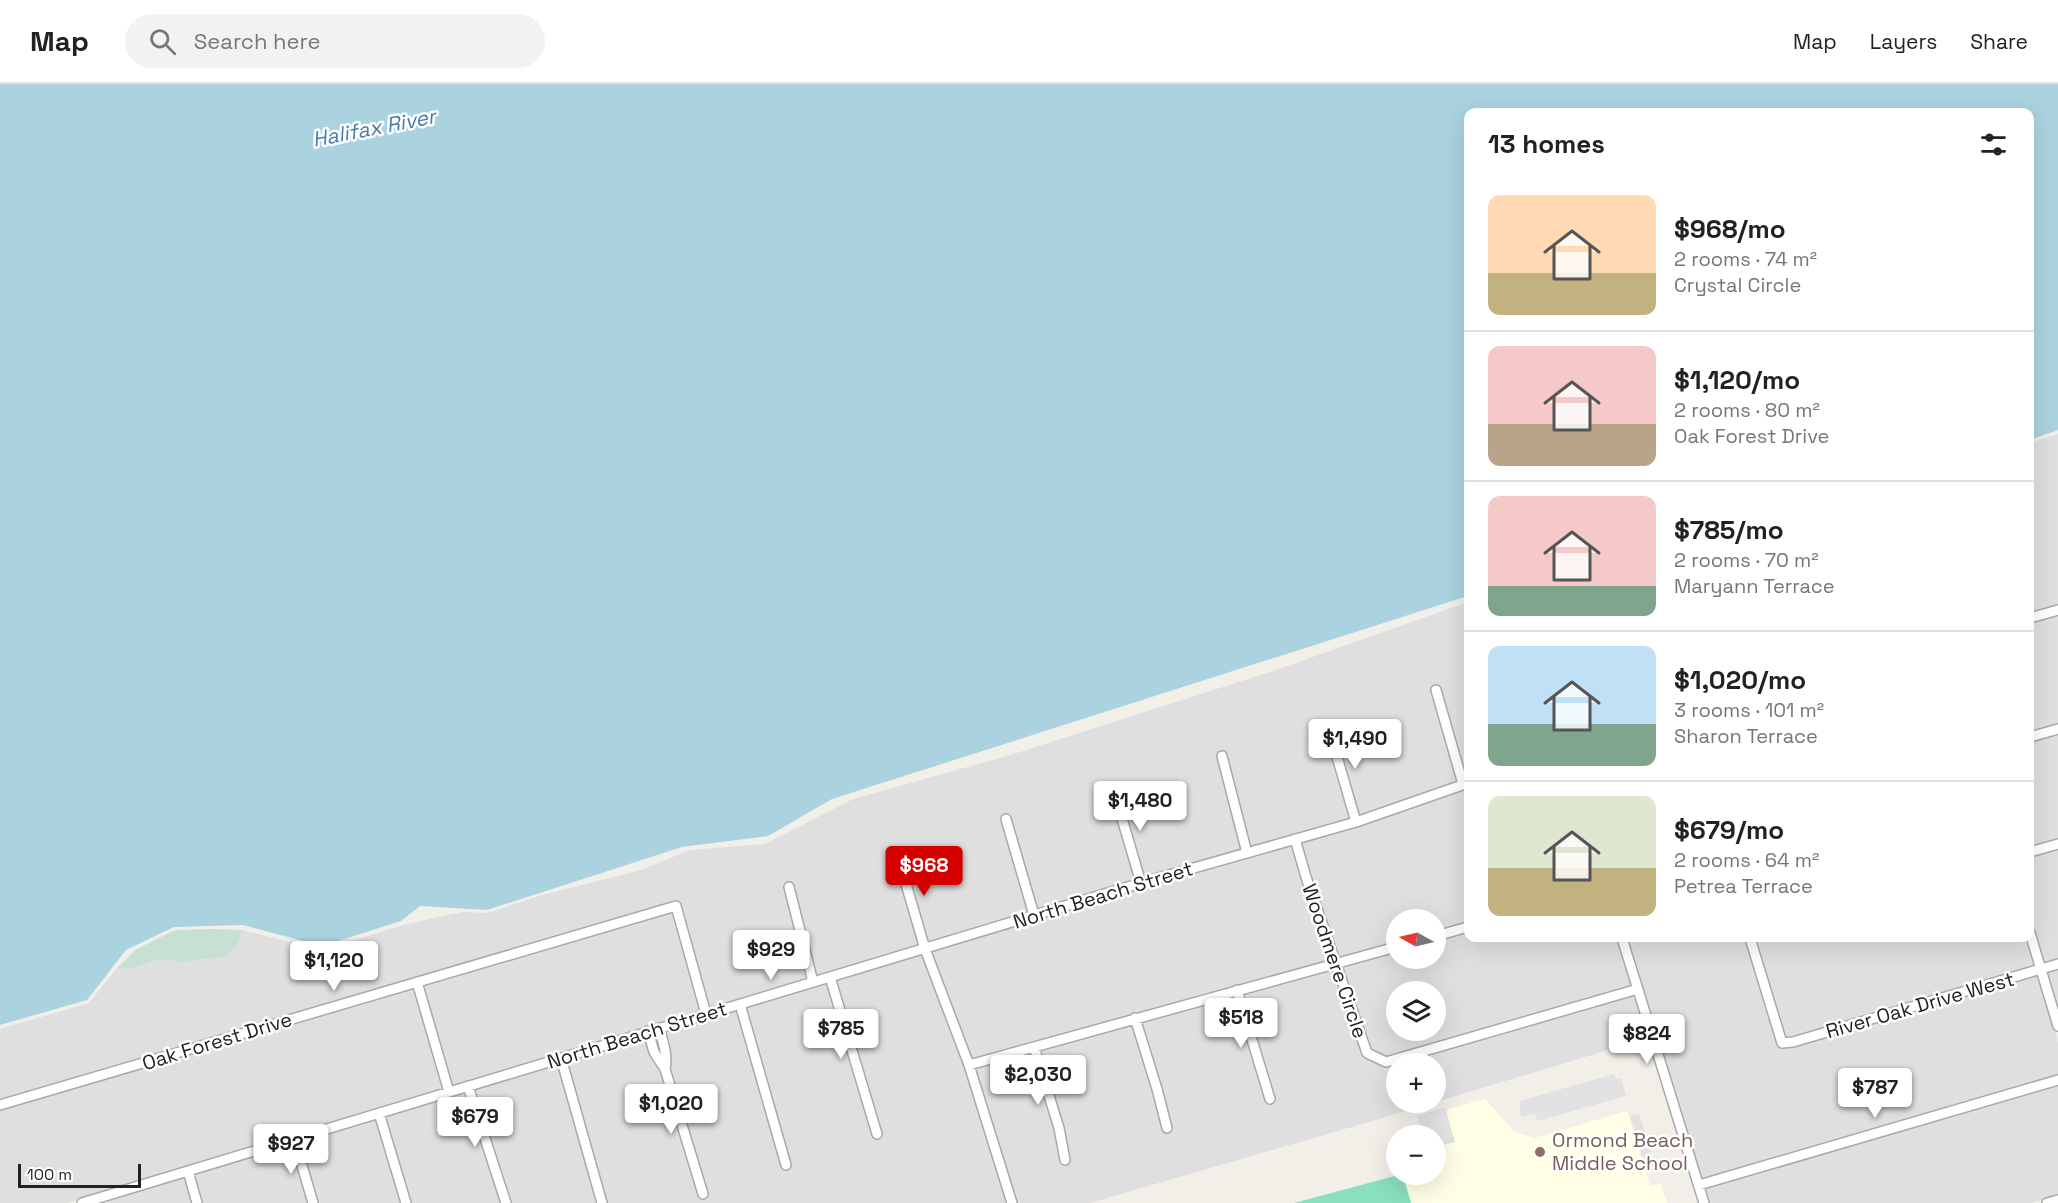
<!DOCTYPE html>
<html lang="en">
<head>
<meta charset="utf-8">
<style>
  :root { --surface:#fff; --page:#f2f2f2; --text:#222; --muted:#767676; --line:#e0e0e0; --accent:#d40000 }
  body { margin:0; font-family:"Space Grotesk",sans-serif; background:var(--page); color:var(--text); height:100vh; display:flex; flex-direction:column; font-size:22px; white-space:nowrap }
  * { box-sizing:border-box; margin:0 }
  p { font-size:20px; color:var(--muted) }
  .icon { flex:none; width:33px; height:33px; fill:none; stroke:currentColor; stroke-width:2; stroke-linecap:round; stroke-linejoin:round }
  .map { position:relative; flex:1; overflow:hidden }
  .side { position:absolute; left:1464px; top:24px; width:570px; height:834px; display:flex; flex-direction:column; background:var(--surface); border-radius:12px; box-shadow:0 6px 24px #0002 }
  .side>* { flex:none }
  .needle { width:39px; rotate:278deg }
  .tools { position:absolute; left:1386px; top:825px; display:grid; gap:12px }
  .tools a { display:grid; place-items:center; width:60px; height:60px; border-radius:50%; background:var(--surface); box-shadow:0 6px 24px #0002; font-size:30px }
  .scale { position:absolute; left:18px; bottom:15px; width:123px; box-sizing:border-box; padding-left:6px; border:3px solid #222; border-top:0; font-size:16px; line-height:21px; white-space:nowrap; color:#222; -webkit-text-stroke:4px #fff; paint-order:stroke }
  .price { position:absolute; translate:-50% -51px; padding:0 14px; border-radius:6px; background:#fff; color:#222; font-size:20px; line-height:39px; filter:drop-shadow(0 2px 3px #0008) }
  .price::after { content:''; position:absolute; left:50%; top:36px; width:18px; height:14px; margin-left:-9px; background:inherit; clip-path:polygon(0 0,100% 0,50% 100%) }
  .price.selected { background:var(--accent); color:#fff }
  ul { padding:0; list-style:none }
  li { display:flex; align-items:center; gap:18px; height:150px; padding:0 24px }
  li+li { border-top:2px solid var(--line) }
  li span { display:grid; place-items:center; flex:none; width:168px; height:120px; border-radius:12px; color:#555 }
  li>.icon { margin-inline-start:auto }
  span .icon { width:72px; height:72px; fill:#fffc; stroke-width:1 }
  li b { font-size:26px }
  h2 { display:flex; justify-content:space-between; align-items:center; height:72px; padding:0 24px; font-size:26px }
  header { display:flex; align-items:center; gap:36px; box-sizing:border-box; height:84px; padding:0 30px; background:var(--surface); border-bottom:2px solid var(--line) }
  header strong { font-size:28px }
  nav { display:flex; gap:33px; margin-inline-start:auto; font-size:21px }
  .search { width:420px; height:54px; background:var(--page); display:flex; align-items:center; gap:15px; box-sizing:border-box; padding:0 21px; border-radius:33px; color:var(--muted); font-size:22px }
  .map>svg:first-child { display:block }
</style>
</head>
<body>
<header>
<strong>Map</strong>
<div class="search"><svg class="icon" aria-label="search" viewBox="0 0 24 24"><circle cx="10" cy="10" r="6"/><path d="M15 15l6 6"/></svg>Search here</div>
<nav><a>Map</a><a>Layers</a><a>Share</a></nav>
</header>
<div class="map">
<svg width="2058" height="1119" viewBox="0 0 2058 1119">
  <rect width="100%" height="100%" fill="#f2efe9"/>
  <path fill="#e0dfdf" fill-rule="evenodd" d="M 2058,350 L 2058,521 L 2030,530 L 2030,359 Z
    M 1468,518 L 1468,694 L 1466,695 L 1439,602 L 1431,603 L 1457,698 L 1359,732 L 1332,637 L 1323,638 L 1350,735 L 1250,763 L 1226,668 L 1217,669 L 1241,766 L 1144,793 L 1116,700 L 1107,701 L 1135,796 L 1037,826 L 1009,731 L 1000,732 L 1028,828 L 928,859 L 900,764 L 891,766 L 919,862 L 817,893 L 792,798 L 783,799 L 808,896 L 710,925 L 679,817 L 0,1017 L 0,945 L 89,919 L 117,884 L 131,885 L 158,875 L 180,878 L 226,873 L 238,861 L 242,846 L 322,866 L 403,841 L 442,832 L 463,828 L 488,829 L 539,812 L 641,786 L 690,766 L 765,760 L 853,715 L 1014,670 L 1276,586 Z
    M 2058,530 L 2058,640 L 2030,648 L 2030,539 Z
    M 2058,649 L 2058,756 L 2030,764 L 2030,658 Z
    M 1468,704 L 1468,839 L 1436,848 L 1436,836 L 1396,836 L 1396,859 L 1339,874 L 1300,758 L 1361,741 Z
    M 1291,761 L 1330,877 L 972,976 L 931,867 L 1142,803 Z
    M 2058,765 L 2058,875 L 2043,880 L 2030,833 L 2030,773 Z
    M 673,827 L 700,927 L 452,1002 L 422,901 Z
    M 1468,848 L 1468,854 L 1617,854 L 1632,902 L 1386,973 L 1372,967 L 1342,882 L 1396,867 L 1396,874 L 1436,874 L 1436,857 ZM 1396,908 L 1436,908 L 1436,946 L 1396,946 Z
    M 1627,854 L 1745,854 L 1779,964 L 2037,890 L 2058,958 L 2058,992 L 1702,1095 Z
    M 1755,854 L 2026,854 L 2034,882 L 1785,954 Z
    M 922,870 L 964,982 L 1007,1119 L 607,1119 L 567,977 L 645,953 L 650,970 L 660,986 L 699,1115 L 708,1114 L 670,985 L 671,977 L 670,965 L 665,947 L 737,926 L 782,1085 L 791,1084 L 746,923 L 827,899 L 874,1055 L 883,1053 L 836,896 Z
    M 2058,884 L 2058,927 L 2046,888 Z
    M 1332,885 L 1363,970 L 1369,976 L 1384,982 L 1634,910 L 1648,954 L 1436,1018 L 1436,980 L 1396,980 L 1396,1018 L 1434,1019 L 1090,1119 L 1017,1119 L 974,984 L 1031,968 L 1054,1045 L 1061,1080 L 1070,1079 L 1063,1043 L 1040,966 L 1132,940 L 1153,1006 L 1163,1049 L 1172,1047 L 1162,1004 L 1141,937 L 1234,912 L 1267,1020 L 1276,1018 L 1243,909 Z
    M 413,903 L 443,1005 L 67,1119 L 0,1119 L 0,1026 Z
    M 558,980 L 597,1119 L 511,1119 L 473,1005 Z
    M 2058,1001 L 2058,1112 L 2031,1119 L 1709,1119 L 1705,1103 Z
    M 465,1007 L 501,1119 L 410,1119 L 385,1032 Z
    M 376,1034 L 401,1119 L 318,1119 L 300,1057 Z
    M 291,1060 L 308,1119 L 202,1119 L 194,1090 Z
    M 185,1092 L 193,1119 L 108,1119 L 107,1116 Z"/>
  <path fill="#ffffe5" d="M 1485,1015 L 1515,1048 L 1534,1054 L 1627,1027 L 1650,1102 L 1661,1100 L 1667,1119 L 1294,1119 L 1398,1091 L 1436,1090 L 1436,1076 L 1438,1075 L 1442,1062 L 1436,1041 L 1449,1025 Z"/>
  <path fill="#c6e0d4" d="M 211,845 L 242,846 L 238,861 L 226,873 L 180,878 L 158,875 L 131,885 L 117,884 L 135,866 L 175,846 Z"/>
  <path fill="#88e0be" d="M 1398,1091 L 1403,1091 L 1411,1119 L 1294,1119 Z"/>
  <path fill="#e2e2e2" d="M 1614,990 L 1616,995 L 1621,994 L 1626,1012 L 1537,1037 L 1535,1029 L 1521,1033 L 1519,1017 Z
    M 1445,1023 L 1455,1058 L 1436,1063 L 1436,1052 L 1417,1051 L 1422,1049 L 1417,1032 Z
    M 1639,1030 L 1656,1084 L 1647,1087 L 1630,1032 Z"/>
  <path fill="#aad3df" d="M 0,0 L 2058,0 L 2058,346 L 2030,356 L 2030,28 L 1468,28 L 1468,512 L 832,715 L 768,752 L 682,763 L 487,826 L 420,822 L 401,837 L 322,862 L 243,841 L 174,843 L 126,866 L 87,916 L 0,941 Z"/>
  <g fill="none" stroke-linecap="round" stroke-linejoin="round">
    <defs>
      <path id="minor" d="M 2030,534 L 2058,526
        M 1436,606 L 1463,700
        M 1328,642 L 1356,738
        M 2030,653 L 2058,645
        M 1222,672 L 1247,769
        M 1113,704 L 1141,799
        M 1006,735 L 1034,831
        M 1295,755 L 1306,793 L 1367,969 L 1386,978 L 1638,905
        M 2030,768 L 2058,760
        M 897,769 L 925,865 L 969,981 L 1012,1119
        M 789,803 L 813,898
        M 2030,849 L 2058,942
        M 1436,852 L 1468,843
        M 1622,854 L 1704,1119
        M 1750,854 L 1782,959 L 1793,958 L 2058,880
        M 830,893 L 877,1050
        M 417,898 L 449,1008
        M 1237,906 L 1270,1015
        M 740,920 L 786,1081
        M 1135,934 L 1157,1005 L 1167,1044
        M 648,947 L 654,968 L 665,985 C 668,971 663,958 659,944
        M 1034,963 L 1059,1044 L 1065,1076
        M 561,974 L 602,1119
        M 969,981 L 1396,863
        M 665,985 L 703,1110
        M 468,1002 L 506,1119
        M 0,1021 L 676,822 L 706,930
        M 379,1029 L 406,1119
        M 294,1054 L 313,1119
        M 188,1087 L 197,1119
        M 1699,1101 L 2058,996
        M 82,1119 L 1141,799 L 1356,738 L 1468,699
        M 2047,1119 L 2058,1116"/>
    </defs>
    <use href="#minor" stroke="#a9a9a9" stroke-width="12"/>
    <use href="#minor" stroke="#fff" stroke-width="9"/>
  </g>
  <circle fill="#8d6e63" stroke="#fff" stroke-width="2" cx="1540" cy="1068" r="6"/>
  <g text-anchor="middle" stroke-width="5" stroke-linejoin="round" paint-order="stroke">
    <g font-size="20" fill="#222" stroke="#fff">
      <text transform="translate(1103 811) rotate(-17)" y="7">North Beach Street</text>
      <text transform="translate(1335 877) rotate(71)" y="7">Woodmere Circle</text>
      <text transform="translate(1920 921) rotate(-16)" y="7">River Oak Drive West</text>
      <text transform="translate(637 951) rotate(-17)" y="7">North Beach Street</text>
      <text transform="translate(217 957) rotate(-17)" y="7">Oak Forest Drive</text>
    </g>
    <g font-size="20" fill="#785e54" stroke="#fff" text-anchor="start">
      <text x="1552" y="1063">Ormond Beach<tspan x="1552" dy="23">Middle School</tspan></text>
    </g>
    <g font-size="21" font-style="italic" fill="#4a7aab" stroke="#fff">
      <text transform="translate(374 44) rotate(-11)" y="7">Halifax River</text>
    </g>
  </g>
</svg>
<div class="tools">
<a><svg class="needle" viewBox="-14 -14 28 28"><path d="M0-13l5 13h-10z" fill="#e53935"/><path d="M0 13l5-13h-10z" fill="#767676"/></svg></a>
<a><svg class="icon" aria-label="layers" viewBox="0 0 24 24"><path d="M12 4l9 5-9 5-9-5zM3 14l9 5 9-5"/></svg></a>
<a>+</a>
<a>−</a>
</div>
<div class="scale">100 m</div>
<b class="price" style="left:1355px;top:686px">$1,490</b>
<b class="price" style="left:1140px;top:748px">$1,480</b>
<b class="price selected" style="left:924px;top:813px">$968</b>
<b class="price" style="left:771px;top:897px">$929</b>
<b class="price" style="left:334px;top:908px">$1,120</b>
<b class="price" style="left:1241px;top:965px">$518</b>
<b class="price" style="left:841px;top:976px">$785</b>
<b class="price" style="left:1647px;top:981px">$824</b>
<b class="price" style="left:1038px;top:1022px">$2,030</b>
<b class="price" style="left:1875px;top:1035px">$787</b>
<b class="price" style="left:671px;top:1051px">$1,020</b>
<b class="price" style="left:475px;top:1064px">$679</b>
<b class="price" style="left:291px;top:1091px">$927</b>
<section class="side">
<h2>13 homes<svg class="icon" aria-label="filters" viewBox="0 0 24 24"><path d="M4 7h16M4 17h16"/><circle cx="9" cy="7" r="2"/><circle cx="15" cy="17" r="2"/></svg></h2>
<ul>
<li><span style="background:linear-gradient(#ffd9b3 65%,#c2b280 0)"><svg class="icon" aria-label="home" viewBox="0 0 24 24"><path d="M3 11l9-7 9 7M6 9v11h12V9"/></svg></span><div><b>$968/mo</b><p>2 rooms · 74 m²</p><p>Crystal Circle</p></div></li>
<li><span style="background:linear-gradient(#f6c9c9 65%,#b9a48a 0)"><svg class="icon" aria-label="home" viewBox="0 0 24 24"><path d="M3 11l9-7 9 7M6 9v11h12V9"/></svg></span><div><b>$1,120/mo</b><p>2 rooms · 80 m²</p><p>Oak Forest Drive</p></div></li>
<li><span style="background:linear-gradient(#f6c9c9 75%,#7fa58c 0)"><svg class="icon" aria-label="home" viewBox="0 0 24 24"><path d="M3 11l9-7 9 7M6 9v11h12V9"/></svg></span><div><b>$785/mo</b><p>2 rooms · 70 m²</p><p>Maryann Terrace</p></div></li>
<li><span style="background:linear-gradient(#bfe0f5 65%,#7fa58c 0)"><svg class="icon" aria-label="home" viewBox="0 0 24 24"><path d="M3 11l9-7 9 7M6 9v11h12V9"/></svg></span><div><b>$1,020/mo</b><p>3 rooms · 101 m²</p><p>Sharon Terrace</p></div></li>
<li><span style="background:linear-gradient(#dfe7d0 60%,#c2b280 0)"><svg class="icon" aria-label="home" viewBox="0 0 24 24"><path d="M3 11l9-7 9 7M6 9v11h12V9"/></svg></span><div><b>$679/mo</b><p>2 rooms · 64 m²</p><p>Petrea Terrace</p></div></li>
</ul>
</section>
</div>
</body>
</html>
